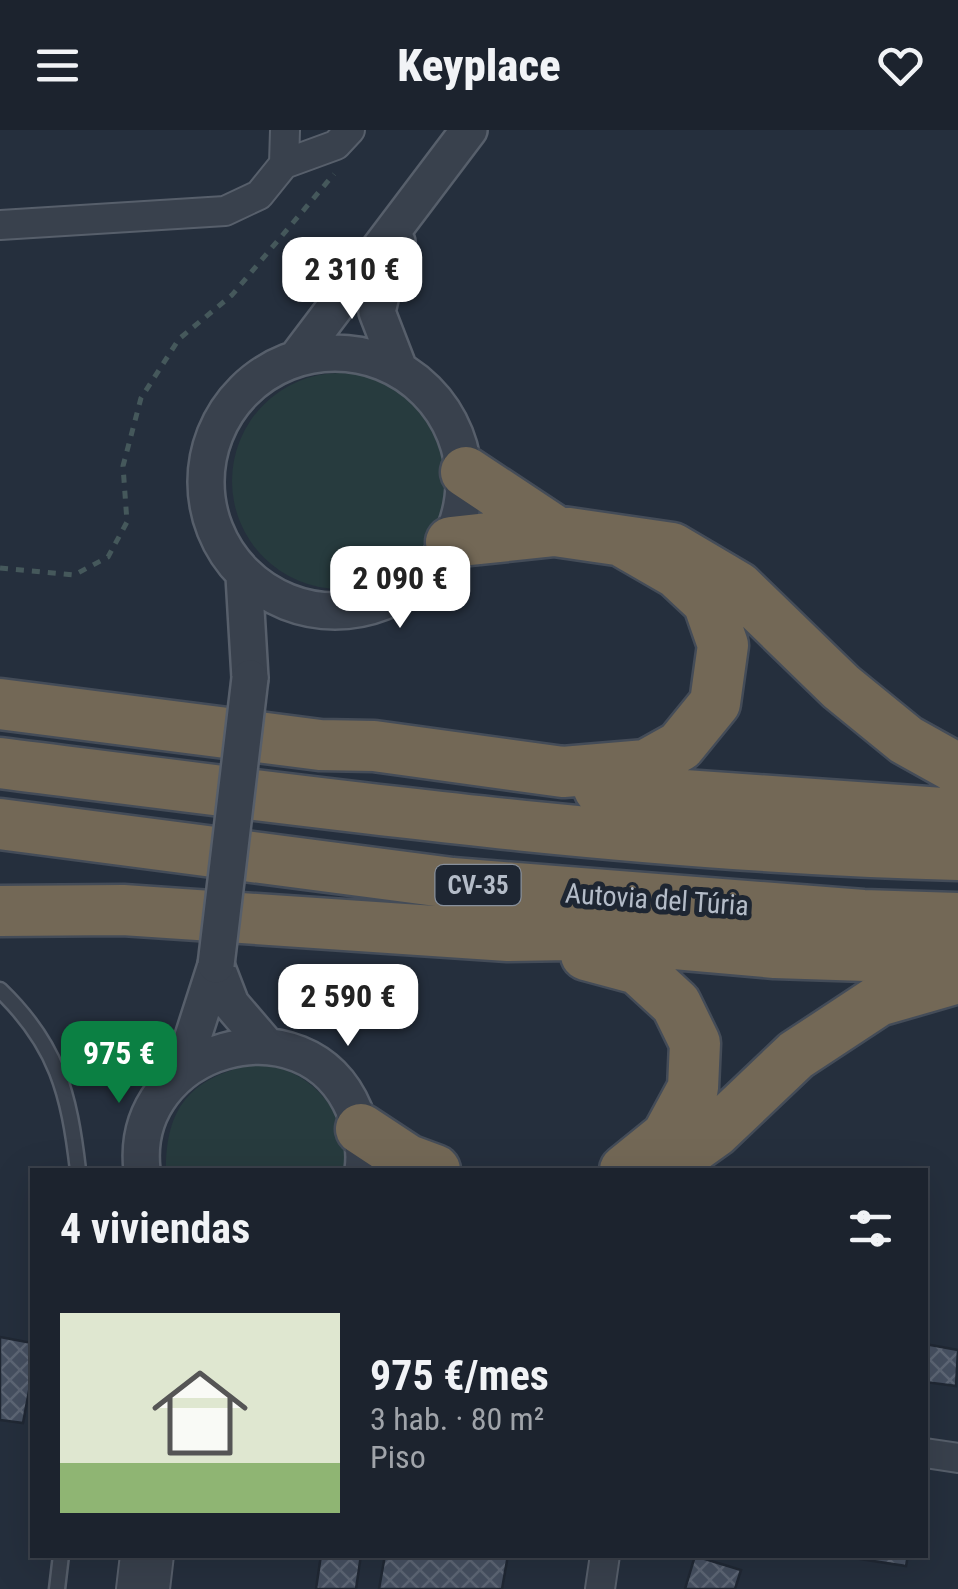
<!DOCTYPE html>
<html lang="es">
<head>
<meta charset="utf-8">
<style>
  :root { --surface:#1c232e; --page:#292f3a; --text:#f1f3f6; --muted:#a0a4aa; --line:#3a404a; --accent:#0b8043 }
  body { margin:0; font-family:"Roboto Condensed",sans-serif; background:var(--page); color:var(--text); height:100vh; display:flex; flex-direction:column; font-size:38px; white-space:nowrap }
  * { box-sizing:border-box; margin:0 }
  p { font-size:32px; color:var(--muted) }
  .icon { flex:none; width:55px; height:55px; fill:none; stroke:currentColor; stroke-width:2; stroke-linecap:round; stroke-linejoin:round }
  .map { position:relative; flex:1; overflow:hidden }
  .drawer { position:absolute; left:30px; top:1038px; width:898px; height:390px; display:flex; flex-direction:column; background:var(--surface); border-radius:0px; box-shadow:0 10px 40px #0002,0 0 0 2px var(--line) }
  .drawer>* { flex:none }
  .price { position:absolute; translate:-50% -85px; padding:0 22px; border-radius:20px; background:#fff; color:#222; font-size:32px; line-height:65px; filter:drop-shadow(0 2px 5px #0008) }
  .price::after { content:''; position:absolute; left:50%; top:60px; width:30px; height:22px; margin-left:-15px; background:inherit; clip-path:polygon(0 0,100% 0,50% 100%) }
  .price.selected { background:var(--accent); color:#fff }
  ul { padding:0; list-style:none }
  li { display:flex; align-items:center; gap:30px; height:250px; padding:0 30px }
  li+li { border-top:2px solid var(--line) }
  li span { display:grid; place-items:center; flex:none; width:280px; height:200px; border-radius:0px; color:#555 }
  li>.icon { margin-inline-start:auto }
  span .icon { width:120px; height:120px; fill:#fffc; stroke-width:1 }
  li b { font-size:42px }
  h2 { display:flex; justify-content:space-between; align-items:center; height:120px; padding:0 30px; font-size:42px }
  header { display:flex; justify-content:space-between; align-items:center; height:130px; padding:0 30px; background:var(--surface); font-size:45px; font-weight:800 }
  .map>svg:first-child { display:block }
</style>
</head>
<body>
<header><svg class="icon" aria-label="menu" viewBox="0 0 24 24"><path d="M4 6h16M4 12h16M4 18h16"/></svg>Keyplace<svg class="icon" aria-label="heart" viewBox="0 0 24 24"><path d="M12 20l-8-8c-3-5 5-10 8-4 3-6 11-1 8 4z"/></svg></header>
<div class="map">
<svg width="958" height="1459" viewBox="0 0 958 1459">
  <defs>
    <pattern id="building-cross-hatch" width="8" height="8" patternUnits="userSpaceOnUse" patternTransform="scale(2.5)"><rect width="8" height="8" fill="#465061"/><path d="M0 0l8 8M0 8l8-8" fill="none" stroke="#5e6776"/></pattern>
  </defs>
  <rect width="100%" height="100%" fill="#252f3d"/>
  <path fill="#273b3e" d="M232 351a108 108 0 1 1 216 0a108 108 0 1 1-216 0Z
    M 250,935 C 260,936 272,936 282,939 C 324,953 352,996 343,1040 L 166,1040 C 166,978 190,949 250,935 Z"/>
  <path fill="url(#building-cross-hatch)" stroke="#202834" stroke-width="2.5" d="M 0,1207 L 32,1213 L 32,1245 L 23,1293 L 0,1290 Z
    M 925,1214 L 958,1220 L 956,1256 L 925,1252 Z
    M 321,1425 L 361,1425 L 356,1459 L 316,1459 Z
    M 385,1425 L 508,1425 L 502,1459 L 379,1459 Z
    M 834,1425 L 908,1425 L 906,1436 Z
    M 695,1426 L 741,1440 L 735,1459 L 685,1459 Z"/>
  <g fill="none" stroke-linecap="round" stroke-linejoin="round">
    <defs>
      <path id="service" d="M 0,860 C 57,915 69,963 78,1040
        M 57,1459 L 61,1425"/>
      <path id="minor" d="M 284,34 L 336,15 L 350,0
        M 0,95 L 225,81 L 259,65 L 284,34 L 285,0
        M 925,1323 L 958,1328
        M 131,1459 L 135,1425
        M 155,1459 L 159,1425
        M 600,1459 L 605,1425"/>
      <path id="tertiary" d="M 397,112 L 389,131 L 377,182 L 399,239
        M206 352a129 129 0 1 1 258 0a129 129 0 1 1-258 0Z
        M 296,229 L 469,0
        M 244,446 L 250,548
        M 216,835 L 231,874 L 267,916
        M 182,941 L 216,835
        M 142,1040 C 128,917 306,866 354,980 C 362,1000 366,1019 363,1040"/>
      <path id="motorway" d="M 466,342 L 555,401
        M 451,412 L 555,401 L 672,418 L 738,457 L 841,557 L 906,610 L 958,639
        M 0,574 L 320,615 L 374,616 L 563,642 L 646,635 L 680,616 L 715,573 L 723,515 L 708,472 L 677,443 L 625,413
        M 0,633 C 318,673 637,717 958,725
        M 599,659 L 958,684
        M 0,694 L 452,753 L 863,785 L 958,788
        M 0,781 L 123,780 L 508,806 L 572,805 L 775,823 L 958,829
        M 586,825 L 638,839 L 676,874 L 695,913 L 693,958 L 667,1006 L 625,1040
        M 361,999 L 408,1030 L 435,1040
        M 662,1040 L 715,1002 L 796,925 L 878,871 L 958,848"/>
    </defs>
    <use href="#service" stroke="#575f6b" stroke-width="19"/>
    <use href="#minor" stroke="#575f6b" stroke-width="32"/>
    <use href="#tertiary" stroke="#575f6b" stroke-width="40"/>
    <use href="#motorway" stroke="#444c58" stroke-width="55"/>
    <path stroke="#45585b" stroke-width="5" stroke-dasharray="8 8" stroke-linecap="butt" d="M 0,438 L 74,445 L 108,427 L 127,392 L 123,336 L 141,268 L 179,209 L 232,165 L 334,44"/>
    <use href="#service" stroke="#39414d" stroke-width="14"/>
    <use href="#minor" stroke="#39414d" stroke-width="28"/>
    <use href="#tertiary" stroke="#39414d" stroke-width="35"/>
    <use href="#motorway" stroke="#736856" stroke-width="50"/>
    <defs>
      <path id="tertiary-bridge" d="M 216,835 L 250,548"/>
    </defs>
    <use href="#tertiary-bridge" stroke="#575f6b" stroke-width="40" stroke-linecap="butt"/>
    <use href="#tertiary-bridge" stroke="#39414d" stroke-width="35"/>
  </g>
  <g text-anchor="middle" stroke-width="10" stroke-linejoin="round" paint-order="stroke">
    <rect fill="#1e2632" stroke="#878f9b" stroke-width="2.5" x="435.5" y="735" width="85" height="40" rx="8"/>
    <g font-size="25" font-weight="bold" fill="#b4bcc8">
      <text x="478" y="764">CV-35</text>
    </g>
    <g font-size="28" fill="#b4bcc8" stroke="#1e2632">
      <text transform="translate(657 769) rotate(4)" y="10">Autovia del Túria</text>
    </g>
  </g>
</svg>
<b class="price" style="left:352px;top:192px">2 310 €</b>
<b class="price" style="left:400px;top:501px">2 090 €</b>
<b class="price" style="left:348px;top:919px">2 590 €</b>
<b class="price selected" style="left:119px;top:976px">975 €</b>
<section class="drawer">
<h2>4 viviendas<svg class="icon" aria-label="filters" viewBox="0 0 24 24"><path d="M4 7h16M4 17h16"/><circle cx="9" cy="7" r="2"/><circle cx="15" cy="17" r="2"/></svg></h2>
<ul>
<li><span style="background:linear-gradient(#dfe7d0 75%,#8fb573 0)"><svg class="icon" aria-label="home" viewBox="0 0 24 24"><path d="M3 11l9-7 9 7M6 9v11h12V9"/></svg></span><div><b>975 €/mes</b><p>3 hab. · 80 m²</p><p>Piso</p></div></li>
</ul>
</section>
</div>
</body>
</html>
